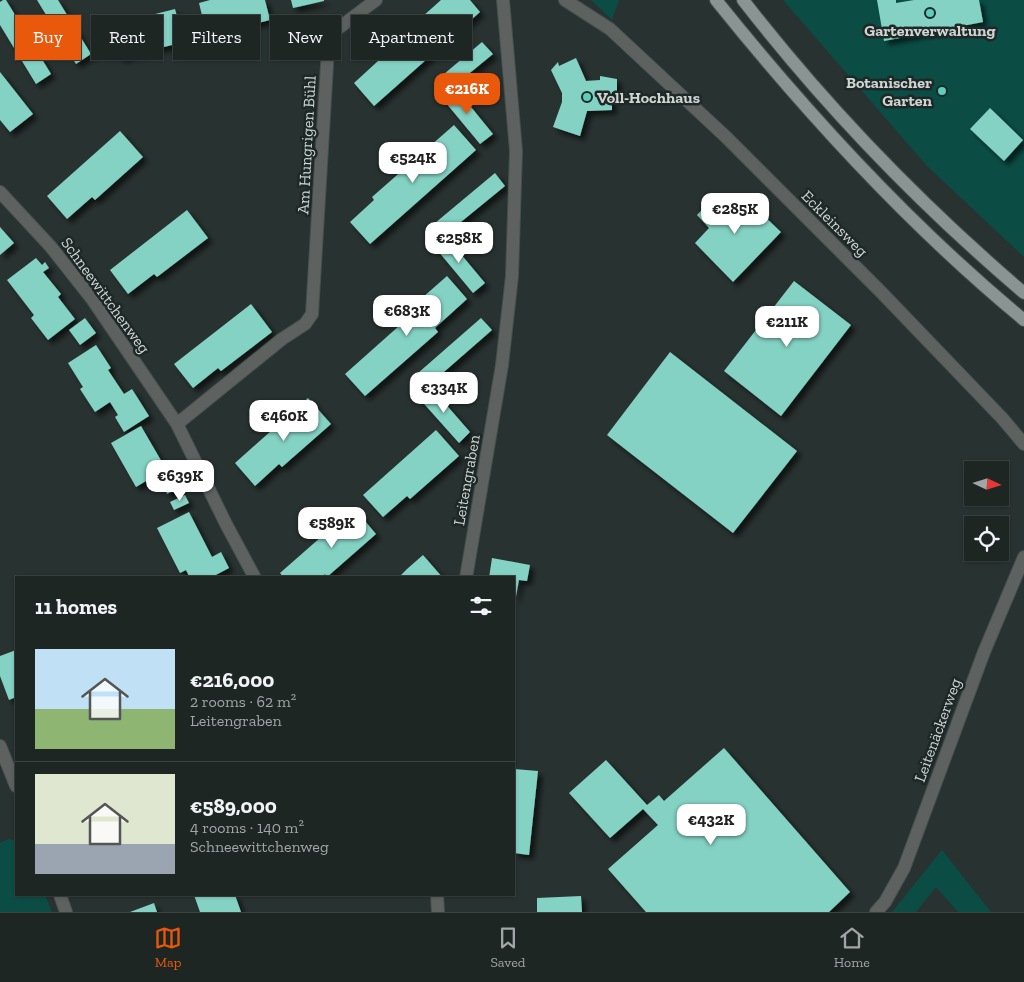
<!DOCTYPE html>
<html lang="en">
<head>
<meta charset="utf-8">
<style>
  :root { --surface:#1e2624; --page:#2b3231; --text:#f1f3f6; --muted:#a1a5a6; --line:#3c4341; --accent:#ea580c }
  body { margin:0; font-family:"Zilla Slab",serif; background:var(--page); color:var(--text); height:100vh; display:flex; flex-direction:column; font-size:19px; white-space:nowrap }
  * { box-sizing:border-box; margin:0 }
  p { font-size:16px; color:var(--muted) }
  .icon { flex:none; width:28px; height:28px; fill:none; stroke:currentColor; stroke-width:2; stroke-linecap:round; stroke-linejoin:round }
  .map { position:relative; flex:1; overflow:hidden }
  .panel { position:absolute; left:15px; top:576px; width:500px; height:320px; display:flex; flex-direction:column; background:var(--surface); border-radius:0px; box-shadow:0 1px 4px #0004,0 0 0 1px var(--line) }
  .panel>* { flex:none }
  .top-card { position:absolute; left:15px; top:15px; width:500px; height:45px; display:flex; gap:10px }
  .needle { width:32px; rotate:94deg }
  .buttons { position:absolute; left:964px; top:461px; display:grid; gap:10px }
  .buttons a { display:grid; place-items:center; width:45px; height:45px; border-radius:0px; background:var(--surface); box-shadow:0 1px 4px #0004,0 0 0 1px var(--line); font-size:25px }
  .price { position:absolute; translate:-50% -42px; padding:0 11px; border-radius:10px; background:#fff; color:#222; font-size:16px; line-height:32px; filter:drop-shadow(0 1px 2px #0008) }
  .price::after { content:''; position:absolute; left:50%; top:30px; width:15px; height:11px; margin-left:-8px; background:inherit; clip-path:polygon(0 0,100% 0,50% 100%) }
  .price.on { background:var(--accent); color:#fff }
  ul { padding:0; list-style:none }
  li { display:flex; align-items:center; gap:15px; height:125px; padding:0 20px }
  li+li { border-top:1px solid var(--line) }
  li span { display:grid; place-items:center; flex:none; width:140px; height:100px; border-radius:0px; color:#555 }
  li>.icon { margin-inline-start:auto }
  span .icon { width:60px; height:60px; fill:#fffc; stroke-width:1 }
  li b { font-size:21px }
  h2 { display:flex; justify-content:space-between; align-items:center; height:60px; padding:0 20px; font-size:21px }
  .tag { padding:0 18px; border-radius:0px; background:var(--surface); box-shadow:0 1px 4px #0004,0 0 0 1px var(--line); font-size:18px; line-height:45px }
  .tag.on { background:var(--accent); color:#fff }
  .menu { display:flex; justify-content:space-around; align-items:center; height:70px; border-top:1px solid var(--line); background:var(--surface); font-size:14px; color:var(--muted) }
  .menu a { display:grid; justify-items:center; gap:2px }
  .menu .on { color:var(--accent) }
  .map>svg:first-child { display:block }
</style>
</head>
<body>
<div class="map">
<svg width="1024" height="912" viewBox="0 0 1024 912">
  <defs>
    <filter id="shadow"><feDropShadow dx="4.5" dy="4.5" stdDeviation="2.5" flood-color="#0009"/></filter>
  </defs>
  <rect width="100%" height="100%" fill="#283230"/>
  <path fill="#0b4d45" d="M 591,0 L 619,0 L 612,20 Z
    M 783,0 L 1024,0 L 1024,257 L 927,166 Z
    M 9,839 L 16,841 L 16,895 L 45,895 L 52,912 L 0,912 L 0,843 Z
    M 942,850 L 991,912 L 958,912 L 936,887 L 916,912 L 892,912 Z"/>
  <path fill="#84d2c4" filter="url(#shadow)" d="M 3,0 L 6,0 L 51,74 L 36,84 L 0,25 L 0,2 Z
    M 37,0 L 58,0 L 91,54 L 76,64 Z
    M 210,0 L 265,0 L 270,20 L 207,36 L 199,3 Z
    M 291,0 L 324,0 L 324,1 L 293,8 Z
    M 441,0 L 470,0 L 480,12 L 374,106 L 354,83 L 378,61 L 375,59 Z
    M 877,0 L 896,0 L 896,3 L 914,0 L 979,0 L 983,22 L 884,41 Z
    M 175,9 L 184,42 L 120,58 L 112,25 Z
    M 482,42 L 493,54 L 454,86 L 444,74 Z
    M 576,58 L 586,81 L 600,80 L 600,76 L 617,79 L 617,92 L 612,92 L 612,110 L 587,111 L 580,136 L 553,127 L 562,102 L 562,93 L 551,70 L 558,62 L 559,66 Z
    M 0,72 L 33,114 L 10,132 L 0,120 Z
    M 454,86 L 493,134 L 480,144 L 441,97 Z
    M 990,108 L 1023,140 L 1004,161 L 970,129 Z
    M 454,125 L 476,150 L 370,244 L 350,222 L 374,200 L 372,197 Z
    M 120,131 L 143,157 L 95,200 L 92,197 L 67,219 L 47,196 Z
    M 495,173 L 505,186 L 445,235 L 435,223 Z
    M 716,195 L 728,208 L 742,195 L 781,232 L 733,282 L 695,243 L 709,228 L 697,215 Z
    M 187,210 L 208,238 L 157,277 L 154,274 L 128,294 L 110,270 Z
    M 0,227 L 14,243 L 0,255 Z
    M 445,235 L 485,283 L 473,293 L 433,245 Z
    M 36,258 L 42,265 L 45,262 L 49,268 L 43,272 L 61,294 L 58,297 L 75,319 L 48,340 L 31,318 L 34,315 L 7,280 Z
    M 447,276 L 467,299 L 435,328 L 438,332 L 365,396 L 345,374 L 418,309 L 414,305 Z
    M 794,281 L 851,325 L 781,416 L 724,371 Z
    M 251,304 L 272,332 L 221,371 L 218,368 L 193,388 L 174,364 Z
    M 85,318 L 96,333 L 80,345 L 69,330 Z
    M 481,318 L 492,330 L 429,385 L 418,373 Z
    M 96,345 L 111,368 L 108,370 L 124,394 L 132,389 L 149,416 L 124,432 L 115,417 L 118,415 L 110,402 L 95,412 L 80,389 L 83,387 L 68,363 Z
    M 670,352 L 797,451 L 733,533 L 607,435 Z
    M 429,385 L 470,432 L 459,443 L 417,396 Z
    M 308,398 L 331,424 L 282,467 L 279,464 L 255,486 L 235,463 Z
    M 141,426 L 166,469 L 136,487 L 111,443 Z
    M 436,430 L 459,456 L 410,499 L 407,496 L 383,517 L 363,495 Z
    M 175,472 L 182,487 L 167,494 L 160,479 Z
    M 185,495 L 189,503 L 174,510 L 170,502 Z
    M 354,508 L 376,534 L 327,577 L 325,574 L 321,578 L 284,578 L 280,573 Z
    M 189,512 L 212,557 L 221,552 L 229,568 L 210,578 L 190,578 L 186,570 L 180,573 L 157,528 Z
    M 423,555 L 443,578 L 398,578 L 407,569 Z
    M 492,558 L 530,565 L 527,581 L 519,580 L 515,602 L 514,578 L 489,578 Z
    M 16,650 L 16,697 L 9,700 L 0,676 L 0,656 Z
    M 724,748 L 850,892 L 829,912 L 646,912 L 608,869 L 658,825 L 643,809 L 610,838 L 569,793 L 606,760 L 647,805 L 659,795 L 664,801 Z
    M 514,769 L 538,771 L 529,855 L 514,853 Z
    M 194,895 L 235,895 L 241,912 L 200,912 Z
    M 581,896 L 582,912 L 537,912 L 537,898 Z
    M 154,903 L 157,912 L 130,912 Z"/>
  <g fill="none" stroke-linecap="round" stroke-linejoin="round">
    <defs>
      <path id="street" d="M 565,0 L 610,29 L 726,137 L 882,293 L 1002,418 L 1024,444
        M 0,192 L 51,247 L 92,299 L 177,424 L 226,524 L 255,578
        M 177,424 L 282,339 L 305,324 L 312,314 L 328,48 L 332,33 L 376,0
        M 466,578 L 502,365 L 512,276 L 516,151 L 503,0
        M 0,746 L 16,786
        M 60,895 L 66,912
        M 437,895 L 438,912
        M 876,912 L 885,902 L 904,868 L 984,652 L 1024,557"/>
      <path id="primary" d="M 716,0 C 809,116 909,225 1024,320
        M 743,0 C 826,107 921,205 1024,293"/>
    </defs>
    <use href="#street" stroke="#464f4d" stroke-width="14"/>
    <use href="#primary" stroke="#464f4d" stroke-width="14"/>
    <use href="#street" stroke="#5d6261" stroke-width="12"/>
    <use href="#primary" stroke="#8a9492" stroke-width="12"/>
  </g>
  <g fill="#5bcebc" stroke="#1e2826" stroke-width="2">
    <circle cx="930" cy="13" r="5"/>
    <circle cx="942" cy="91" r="5"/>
    <circle cx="587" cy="97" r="5"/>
  </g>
  <g text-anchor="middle" stroke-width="5" stroke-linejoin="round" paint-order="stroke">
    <g font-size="16" font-weight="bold" fill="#ced5d3" stroke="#1e2826">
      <text x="930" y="36">Gartenverwaltung</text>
      <text x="932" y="88" text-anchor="end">Botanischer<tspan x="932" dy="18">Garten</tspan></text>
      <text x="597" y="103" text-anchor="start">Voll-Hochhaus</text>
    </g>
    <g font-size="16" fill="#ced5d3" stroke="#1e2826">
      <text transform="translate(306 145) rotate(-87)" y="6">Am Hungrigen Bühl</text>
      <text transform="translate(835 223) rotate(45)" y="6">Eckleinsweg</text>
      <text transform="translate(106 295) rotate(54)" y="6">Schneewittchenweg</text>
      <text transform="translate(466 480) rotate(-80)" y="6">Leitengraben</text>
      <text transform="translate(937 730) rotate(-70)" y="6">Leitenäckerweg</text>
    </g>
  </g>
</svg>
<div class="buttons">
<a><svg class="needle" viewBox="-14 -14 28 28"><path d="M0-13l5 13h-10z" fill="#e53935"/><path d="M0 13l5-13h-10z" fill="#a1a5a6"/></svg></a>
<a><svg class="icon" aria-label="locate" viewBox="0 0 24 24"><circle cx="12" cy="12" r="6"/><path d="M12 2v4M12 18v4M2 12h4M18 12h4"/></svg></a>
</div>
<b class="price on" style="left:467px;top:115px">€216K</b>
<b class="price" style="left:413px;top:184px">€524K</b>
<b class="price" style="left:735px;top:235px">€285K</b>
<b class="price" style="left:459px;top:264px">€258K</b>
<b class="price" style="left:407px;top:337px">€683K</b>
<b class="price" style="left:787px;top:348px">€211K</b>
<b class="price" style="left:444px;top:414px">€334K</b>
<b class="price" style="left:284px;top:442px">€460K</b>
<b class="price" style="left:180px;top:502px">€639K</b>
<b class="price" style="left:332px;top:549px">€589K</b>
<b class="price" style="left:711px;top:846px">€432K</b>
<div class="top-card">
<a class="tag on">Buy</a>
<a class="tag">Rent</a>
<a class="tag">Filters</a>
<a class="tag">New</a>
<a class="tag">Apartment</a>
</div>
<section class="panel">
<h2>11 homes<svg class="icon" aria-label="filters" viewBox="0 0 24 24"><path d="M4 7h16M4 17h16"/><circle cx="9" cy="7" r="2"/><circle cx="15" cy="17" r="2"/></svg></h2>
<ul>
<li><span style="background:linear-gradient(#bfe0f5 60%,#8fb573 0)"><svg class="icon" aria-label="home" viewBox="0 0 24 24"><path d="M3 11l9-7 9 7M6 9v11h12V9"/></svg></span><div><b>€216,000</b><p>2 rooms · 62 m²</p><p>Leitengraben</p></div></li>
<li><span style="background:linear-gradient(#dfe7d0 70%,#9aa5b1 0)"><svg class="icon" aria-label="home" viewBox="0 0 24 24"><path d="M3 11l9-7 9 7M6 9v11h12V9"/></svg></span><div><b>€589,000</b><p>4 rooms · 140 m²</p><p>Schneewittchenweg</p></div></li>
</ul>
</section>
</div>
<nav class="menu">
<a class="on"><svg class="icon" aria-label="map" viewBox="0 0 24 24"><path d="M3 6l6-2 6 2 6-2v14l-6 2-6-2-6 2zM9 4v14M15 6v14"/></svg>Map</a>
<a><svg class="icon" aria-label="saved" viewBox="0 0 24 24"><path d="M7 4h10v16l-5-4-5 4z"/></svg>Saved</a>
<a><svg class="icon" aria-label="home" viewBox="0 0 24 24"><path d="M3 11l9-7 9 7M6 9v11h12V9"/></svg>Home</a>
</nav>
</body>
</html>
